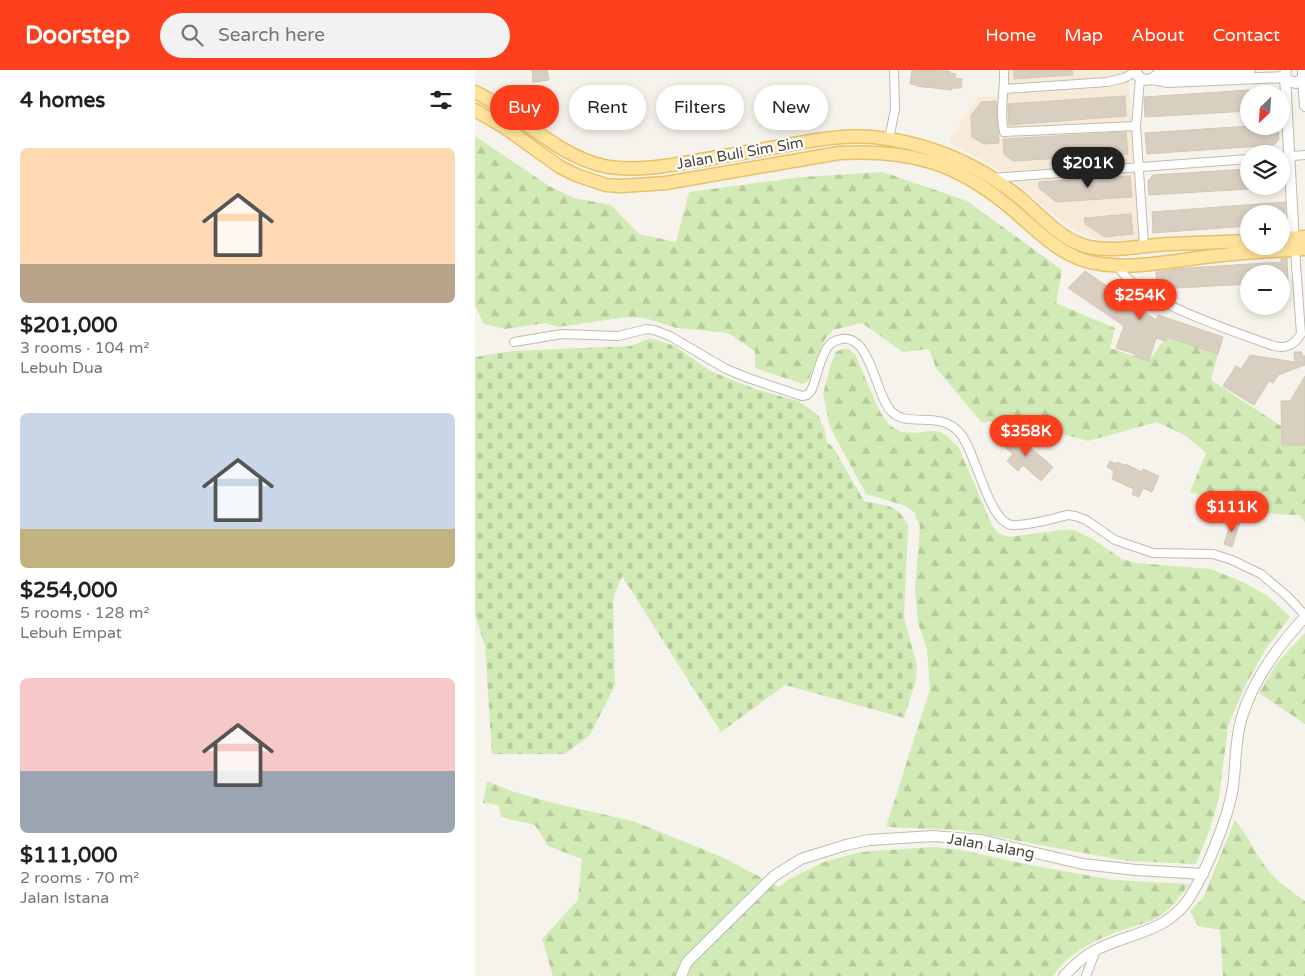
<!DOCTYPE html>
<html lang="en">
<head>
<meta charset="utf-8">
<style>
  :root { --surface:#fff; --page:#f2f2f2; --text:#222; --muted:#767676; --accent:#fc3f1d }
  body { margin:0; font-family:"Varela Round",sans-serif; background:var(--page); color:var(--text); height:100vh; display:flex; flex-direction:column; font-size:19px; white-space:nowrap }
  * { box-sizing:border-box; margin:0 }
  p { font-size:16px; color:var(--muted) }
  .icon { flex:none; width:28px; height:28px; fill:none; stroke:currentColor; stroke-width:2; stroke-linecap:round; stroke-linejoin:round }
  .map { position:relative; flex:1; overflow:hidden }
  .side { display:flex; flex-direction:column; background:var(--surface); width:475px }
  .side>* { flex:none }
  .top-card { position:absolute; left:15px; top:15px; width:475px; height:45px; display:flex; gap:10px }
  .needle { width:32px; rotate:205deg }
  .fabs { position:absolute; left:765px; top:15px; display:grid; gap:10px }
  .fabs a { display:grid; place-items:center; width:50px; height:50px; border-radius:50%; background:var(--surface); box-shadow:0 2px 8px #0003; font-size:25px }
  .price { position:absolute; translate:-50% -42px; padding:0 11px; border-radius:18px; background:var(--accent); color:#fff; font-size:16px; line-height:32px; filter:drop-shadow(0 1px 2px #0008) }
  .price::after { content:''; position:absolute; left:50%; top:30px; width:15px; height:11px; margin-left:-8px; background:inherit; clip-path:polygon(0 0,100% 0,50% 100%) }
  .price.selected { background:#222; color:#fff }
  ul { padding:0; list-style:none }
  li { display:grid; align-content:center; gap:10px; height:265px; padding:0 20px }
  li span { display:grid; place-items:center; height:155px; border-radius:8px; color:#555 }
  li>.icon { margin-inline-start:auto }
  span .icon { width:90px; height:90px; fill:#fffc; stroke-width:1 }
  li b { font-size:21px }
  h2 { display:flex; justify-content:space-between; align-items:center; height:60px; padding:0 20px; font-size:21px }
  .chip { padding:0 18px; border-radius:22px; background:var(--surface); box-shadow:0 2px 8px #0003; font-size:18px; line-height:45px }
  .chip.selected { background:var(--accent); color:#fff }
  header { display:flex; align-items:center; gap:30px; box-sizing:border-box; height:70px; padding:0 25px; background:var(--accent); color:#fff }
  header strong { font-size:24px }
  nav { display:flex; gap:28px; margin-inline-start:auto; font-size:18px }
  .search { width:350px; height:45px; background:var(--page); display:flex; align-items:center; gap:12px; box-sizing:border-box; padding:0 18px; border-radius:28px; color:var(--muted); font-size:19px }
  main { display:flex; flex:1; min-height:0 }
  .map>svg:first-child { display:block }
</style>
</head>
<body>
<header>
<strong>Doorstep</strong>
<div class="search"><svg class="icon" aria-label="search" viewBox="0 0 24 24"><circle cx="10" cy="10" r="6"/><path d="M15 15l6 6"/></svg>Search here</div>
<nav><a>Home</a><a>Map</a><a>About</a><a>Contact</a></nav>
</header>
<main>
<section class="side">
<h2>4 homes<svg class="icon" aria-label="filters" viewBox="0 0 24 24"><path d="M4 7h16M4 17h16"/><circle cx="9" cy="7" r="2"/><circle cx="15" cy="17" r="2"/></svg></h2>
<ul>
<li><span style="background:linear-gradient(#ffd9b3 75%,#b9a48a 0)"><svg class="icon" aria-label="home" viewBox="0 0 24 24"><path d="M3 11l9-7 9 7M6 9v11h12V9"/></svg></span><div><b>$201,000</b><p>3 rooms · 104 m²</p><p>Lebuh Dua</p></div></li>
<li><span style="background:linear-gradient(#c9d6e8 75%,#c2b280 0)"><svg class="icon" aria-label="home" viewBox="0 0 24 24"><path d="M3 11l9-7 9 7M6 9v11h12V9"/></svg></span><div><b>$254,000</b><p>5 rooms · 128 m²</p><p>Lebuh Empat</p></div></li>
<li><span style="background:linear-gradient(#f6c9c9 60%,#9aa5b1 0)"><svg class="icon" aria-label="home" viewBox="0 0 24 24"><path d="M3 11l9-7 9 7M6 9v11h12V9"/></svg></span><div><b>$111,000</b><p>2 rooms · 70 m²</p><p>Jalan Istana</p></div></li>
</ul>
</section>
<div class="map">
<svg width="830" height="906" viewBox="0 0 830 906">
  <defs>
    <pattern id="forest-firs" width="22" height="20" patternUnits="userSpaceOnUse" patternTransform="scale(1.25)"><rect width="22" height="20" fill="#d2eab5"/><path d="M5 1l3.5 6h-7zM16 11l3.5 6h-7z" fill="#b6ca9c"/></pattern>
    <pattern id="cemetery-stones" width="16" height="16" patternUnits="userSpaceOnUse" patternTransform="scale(1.25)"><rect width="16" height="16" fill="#d2eab5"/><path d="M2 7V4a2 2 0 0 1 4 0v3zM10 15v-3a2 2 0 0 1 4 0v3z" fill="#b6ca9c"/></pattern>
  </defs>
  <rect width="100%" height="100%" fill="#f6f3ec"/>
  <path fill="#f7ead8" d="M 525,0 L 653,0 L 664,169 L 632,171 L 623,170 L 609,164 L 595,157 L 521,98 L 473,72 L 503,27 L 522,26 L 527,18 Z"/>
  <path fill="url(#forest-firs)" d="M 0,66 L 74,116 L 99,128 L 136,135 L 164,164 L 201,172 L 214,122 L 326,107 L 408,102 L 492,131 L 587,200 L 581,233 L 640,258 L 635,278 L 674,291 L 691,267 L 743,284 L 736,310 L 806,356 L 807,375 L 830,375 L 830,453 L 825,445 C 787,446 751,433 715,422 L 731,383 L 711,366 L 682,352 L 613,371 L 533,349 L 507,353 L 461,298 L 454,279 L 428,282 L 387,253 L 358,260 L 350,269 L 333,311 L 328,314 L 280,298 L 280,281 L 253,263 L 202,258 L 170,248 L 152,247 L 83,257 L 71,253 L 30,259 L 9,254 L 0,235 Z
    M 367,279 L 374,279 L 380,284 L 404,340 L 414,355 L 426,362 L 440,363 L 456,361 L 465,362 L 471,365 L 484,378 L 517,455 L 523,463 L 534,467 L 586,460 L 599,460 L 616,468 L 647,489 L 662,493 L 736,499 L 770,513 L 794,527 L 815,547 L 790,580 L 770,616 L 753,656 L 744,728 L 735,759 L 721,794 L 653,791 L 484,760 L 411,757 L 455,619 L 452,579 L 443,553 L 440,519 L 445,457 L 439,442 L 431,436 L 391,424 L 355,357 L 348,324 L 356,294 L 361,282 Z
    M 830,563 L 830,654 L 784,623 L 802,593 Z
    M 12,711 L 42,723 L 78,733 L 158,751 L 247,787 L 304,817 L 314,809 L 349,792 L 385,782 L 458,777 L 486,780 L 555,795 L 639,810 L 714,814 C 705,827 697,839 683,847 C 675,852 663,855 654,858 C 626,867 595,880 578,906 L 78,906 L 67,869 L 103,830 L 107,789 L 73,776 L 60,755 L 26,747 L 24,735 L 8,733 Z
    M 760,750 C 773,766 781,785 793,800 C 803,813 818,822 830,831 L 830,906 L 748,906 L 745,860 L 723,856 L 715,841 L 728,828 Z"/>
  <path fill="url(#cemetery-stones)" d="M 175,268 L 200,276 L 235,301 L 280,319 L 323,331 L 343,345 L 349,358 L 352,373 L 358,377 L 389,431 C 411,436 424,434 433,456 L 429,547 L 442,596 L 441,610 L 429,648 L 310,615 L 246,662 L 147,506 L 138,529 L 140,615 L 115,665 L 90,684 L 17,684 L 10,576 L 0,545 L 0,287 L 38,281 L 156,276 Z"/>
  <path fill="#d8cfc1" stroke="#d3c7b4" d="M 57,0 L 72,0 L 74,10 L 58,12 Z
    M 437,0 L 475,1 L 474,3 L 481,4 L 480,8 L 487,9 L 486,18 L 477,18 L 477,20 L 441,16 L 441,15 L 435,14 Z
    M 539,0 L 597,0 L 598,5 L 539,9 Z
    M 774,20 L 774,41 L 670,47 L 669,27 Z
    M 650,26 L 651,46 L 534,55 L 533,34 Z
    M 521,31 L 524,73 L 509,74 L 497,67 L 496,46 L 506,32 Z
    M 774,56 L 803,56 L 804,70 L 799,75 L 672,84 L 670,63 Z
    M 651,62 L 653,84 L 538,91 L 529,84 L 528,69 Z
    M 774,99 L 774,119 L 674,125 L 673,111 L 678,105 Z
    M 655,106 L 657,127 L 581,132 L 564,118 L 564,112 Z
    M 810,132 L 810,144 L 774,144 L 774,156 L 678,163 L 677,142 Z
    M 656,144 L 658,164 L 630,167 L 610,154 L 609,148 Z
    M 812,188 L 813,212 L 806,212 L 806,204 L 774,204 L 774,214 L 682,219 L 681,202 L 712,198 L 806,192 L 806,189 Z
    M 610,201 L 681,250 L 683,245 L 748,267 L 743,284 L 692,267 L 690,271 L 681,268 L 674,291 L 659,286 L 660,284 L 641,278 L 649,256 L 593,218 Z
    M 819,282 L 827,282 L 827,286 L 830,286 L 830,295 L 803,305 L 798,313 L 794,311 L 779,335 L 748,316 L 761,296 L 766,299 L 775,285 L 820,292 Z
    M 830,306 L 830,375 L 807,375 L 806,331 L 815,331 Z
    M 533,363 L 547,373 L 552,367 L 560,374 L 556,378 L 578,397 L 566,411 L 548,395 L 543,401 L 532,391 L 538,384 L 531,378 L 533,376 L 527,371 Z
    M 635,391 L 642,394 L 642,392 L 649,395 L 650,394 L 667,402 L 668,399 L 684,406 L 677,422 L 668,418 L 664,427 L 657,424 L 659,419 L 637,409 L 639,401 L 632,397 Z
    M 757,449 L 765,452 L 757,477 L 749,474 Z"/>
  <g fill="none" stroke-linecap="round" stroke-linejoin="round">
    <defs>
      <path id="minor" d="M 529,0 C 530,22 524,40 529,62 L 661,56
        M 665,8 L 661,56 L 669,176
        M 530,19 L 632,12 L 649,8 L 660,2
        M 414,69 L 420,39 L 419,0
        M 806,87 L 830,85
        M 517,108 L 774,89
        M 820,180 L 826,264
        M 642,195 C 661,231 761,262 799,276 C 812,279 819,275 826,264
        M 39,272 L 87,264 L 143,266 L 172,259 L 179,260 L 195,266 L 251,299 L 273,308 L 327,326 L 332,325 L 336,321 C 342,307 344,291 352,278 C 355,273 360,270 367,269 C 396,264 401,328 417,342 C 434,358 463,340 484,362 C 501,380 513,452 537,455 C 554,456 575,449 593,445 L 600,446 L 611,450 L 640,470 L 678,483 L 738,484 L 757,490 L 786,504 L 812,526 L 830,545
        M 611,906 L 621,880"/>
      <path id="tertiary" d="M 660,0 C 664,11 673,13 682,5
        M 811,0 L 810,4 L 812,10 L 821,13 L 828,8 L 828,0
        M 684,2 L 697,4 L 775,0
        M 830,8 L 828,8 L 830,36
        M 677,9 L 693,12 L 810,7 L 819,174
        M 206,906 L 212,892 L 299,806 L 326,789 L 371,775 L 394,770 L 458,766 L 505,770 L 608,794 L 661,800 L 728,804
        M 589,906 C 598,896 609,886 621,880 C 656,862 692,863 715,827 C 732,799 753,749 758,717 C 761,694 760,672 766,650 C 777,611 803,576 830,547"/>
      <path id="primary" d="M 0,22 C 44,43 82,86 129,96 C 159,102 191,96 220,91 C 249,86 278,81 307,76 C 343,69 377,63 414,69 C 462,77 507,97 545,128 C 563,143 579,162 600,172 C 629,186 664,175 695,174 C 721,173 747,172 774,171
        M 0,40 L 29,57 L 85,97 L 101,105 L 131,115 L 147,116 L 191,113 L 364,83 C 436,79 483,93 538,140 C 561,159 579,180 608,190 C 650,203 697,190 739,186 C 769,182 800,181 830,179
        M 806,168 L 830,167"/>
    </defs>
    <use href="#minor" stroke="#c2bbae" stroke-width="10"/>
    <use href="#tertiary" stroke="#c2bbae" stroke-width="12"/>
    <use href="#primary" stroke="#e6c16a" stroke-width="15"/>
    <use href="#minor" stroke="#fff" stroke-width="8"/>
    <use href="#tertiary" stroke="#fff" stroke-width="10"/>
    <use href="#primary" stroke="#ffe39c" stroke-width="12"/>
  </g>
  <g text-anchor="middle" stroke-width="4.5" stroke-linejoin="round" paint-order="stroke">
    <g font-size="15" fill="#4b4439" stroke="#fff">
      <text transform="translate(265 83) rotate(-10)" y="5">Jalan Buli Sim Sim</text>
      <text transform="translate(516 776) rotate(10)" y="5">Jalan Lalang</text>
    </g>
  </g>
</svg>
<div class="fabs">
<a><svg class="needle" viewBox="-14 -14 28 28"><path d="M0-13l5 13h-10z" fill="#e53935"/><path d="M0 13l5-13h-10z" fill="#767676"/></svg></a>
<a><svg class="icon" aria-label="layers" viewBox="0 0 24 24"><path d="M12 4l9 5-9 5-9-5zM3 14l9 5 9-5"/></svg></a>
<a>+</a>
<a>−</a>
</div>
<b class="price selected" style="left:613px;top:119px">$201K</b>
<b class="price" style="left:665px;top:251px">$254K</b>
<b class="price" style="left:551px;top:387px">$358K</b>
<b class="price" style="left:757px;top:463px">$111K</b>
<div class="top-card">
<a class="chip selected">Buy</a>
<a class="chip">Rent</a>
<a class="chip">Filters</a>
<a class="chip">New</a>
</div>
</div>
</main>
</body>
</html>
